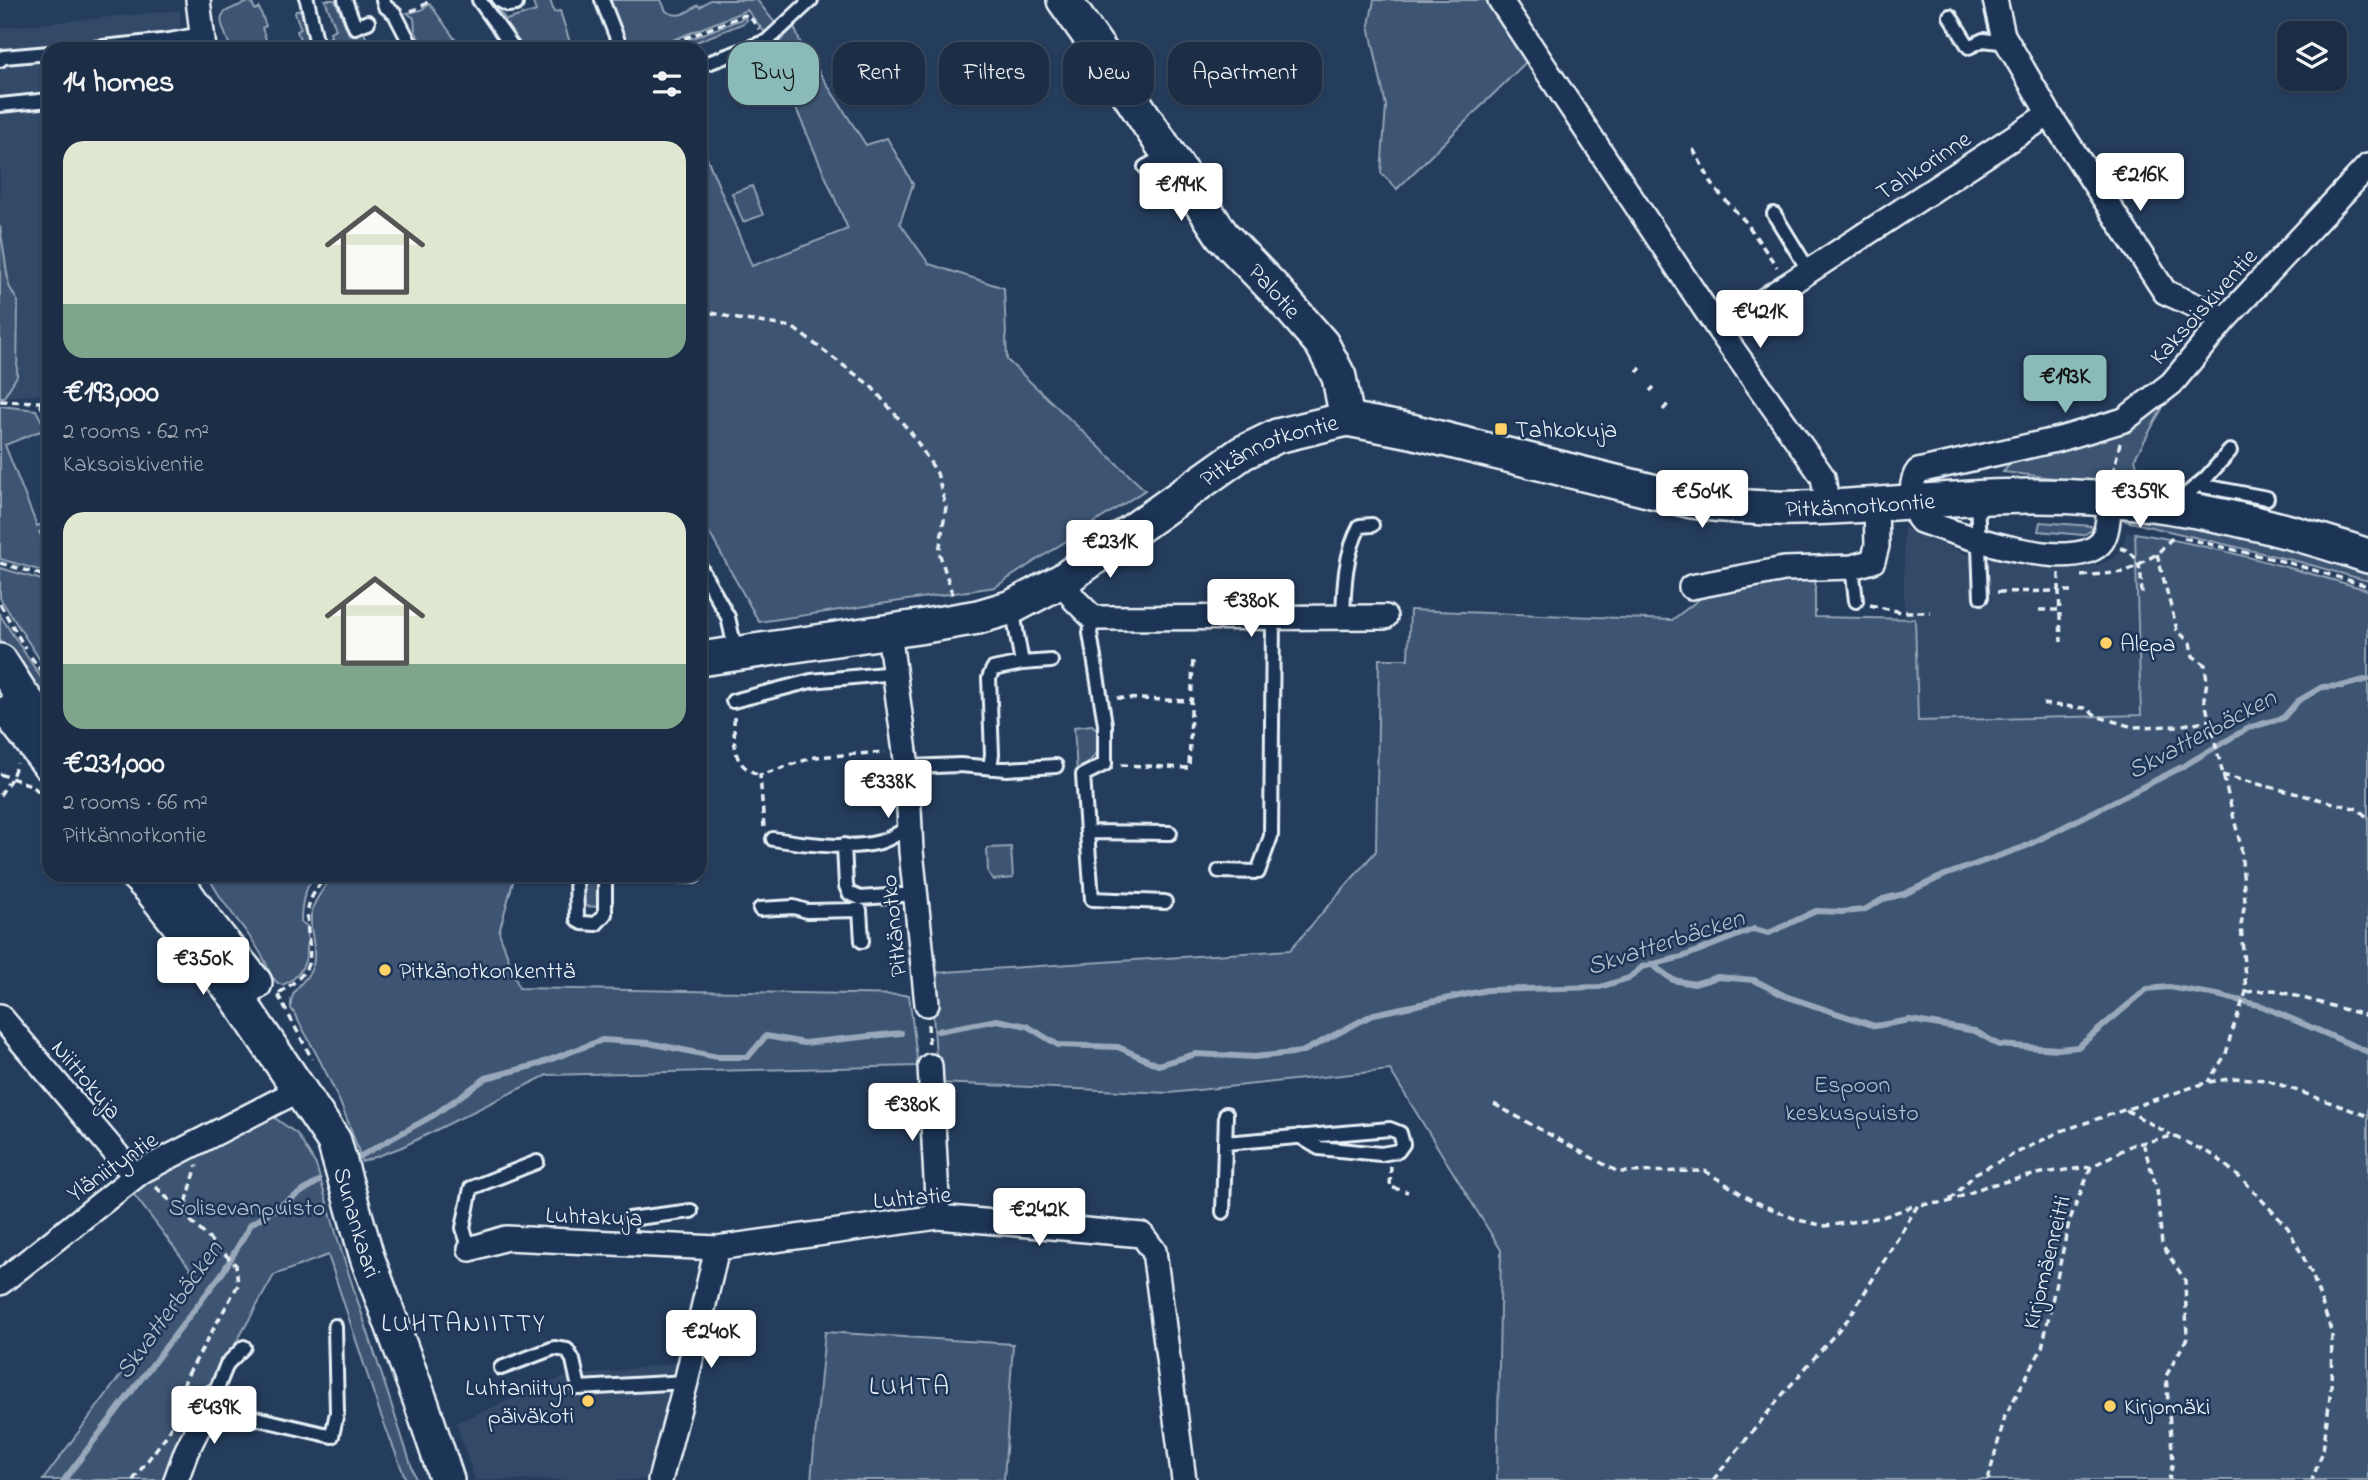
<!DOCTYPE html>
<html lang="en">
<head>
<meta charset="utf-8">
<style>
  :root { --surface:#1c2e46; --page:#293a51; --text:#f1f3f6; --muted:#a0a8b3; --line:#3a4a5f; --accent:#8bbbb9 }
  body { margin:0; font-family:"Indie Flower",sans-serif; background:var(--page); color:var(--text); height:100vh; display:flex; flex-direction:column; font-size:26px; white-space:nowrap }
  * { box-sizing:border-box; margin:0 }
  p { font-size:23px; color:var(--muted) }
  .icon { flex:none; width:38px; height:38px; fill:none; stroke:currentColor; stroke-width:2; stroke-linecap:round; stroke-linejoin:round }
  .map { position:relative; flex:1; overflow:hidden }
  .drawer { position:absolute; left:42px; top:42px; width:665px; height:840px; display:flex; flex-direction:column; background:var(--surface); border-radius:21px; box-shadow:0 2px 5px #0004,0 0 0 2px var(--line) }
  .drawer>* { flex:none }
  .guide { position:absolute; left:728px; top:42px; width:665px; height:63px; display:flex; gap:14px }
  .controls { position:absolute; left:2277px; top:21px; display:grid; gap:14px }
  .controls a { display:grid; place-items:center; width:70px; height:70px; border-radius:14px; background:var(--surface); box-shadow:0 2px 5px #0004,0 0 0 2px var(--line); font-size:35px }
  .price { position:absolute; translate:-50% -60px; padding:0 16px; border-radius:7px; background:#fff; color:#222; font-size:23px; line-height:46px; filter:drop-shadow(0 2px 4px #0008) }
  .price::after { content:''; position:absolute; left:50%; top:42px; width:21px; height:16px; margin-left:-10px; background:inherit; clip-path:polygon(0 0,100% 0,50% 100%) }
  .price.selected { background:var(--accent); color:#111 }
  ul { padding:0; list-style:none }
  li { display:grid; align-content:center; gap:14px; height:371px; padding:0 21px }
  li span { display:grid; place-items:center; height:217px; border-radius:21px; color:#555 }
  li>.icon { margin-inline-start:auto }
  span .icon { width:126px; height:126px; fill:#fffc; stroke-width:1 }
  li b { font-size:30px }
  h2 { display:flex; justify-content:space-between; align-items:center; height:84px; padding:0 21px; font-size:30px }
  .chip { padding:0 24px; border-radius:21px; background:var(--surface); box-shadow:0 2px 5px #0004,0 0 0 2px var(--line); font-size:24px; line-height:63px }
  .chip.selected { background:var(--accent); color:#111 }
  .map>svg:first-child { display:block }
</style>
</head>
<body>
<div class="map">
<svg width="2368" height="1480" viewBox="0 0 2368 1480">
  <rect width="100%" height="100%" fill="#253d5d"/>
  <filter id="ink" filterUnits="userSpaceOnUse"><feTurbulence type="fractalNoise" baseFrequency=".0143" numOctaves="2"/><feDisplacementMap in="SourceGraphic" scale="14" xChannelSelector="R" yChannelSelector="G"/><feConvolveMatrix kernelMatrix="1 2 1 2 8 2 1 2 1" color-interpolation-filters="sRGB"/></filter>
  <g filter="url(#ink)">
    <path fill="#334a68" d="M 180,10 L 181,49 L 49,49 L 49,394 L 0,397 L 0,28 Z
      M 1904,528 L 1965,554 L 2073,566 L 2099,565 L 2113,558 L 2121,551 L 2127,531 L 2135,533 L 2142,715 L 1917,721 L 1915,619 L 1904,619 Z
      M 677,1363 L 652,1469 L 644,1480 L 475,1480 L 456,1423 L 561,1378 Z"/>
    <path fill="#3e5472" stroke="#93a2b5" stroke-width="2" d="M 325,0 L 335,0 L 349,34 L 363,29 L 370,49 L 322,49 L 319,42 L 331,37 L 330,32 L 336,29 Z
      M 482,0 L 491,0 L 506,20 L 536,11 L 532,0 L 550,0 L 554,12 L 560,11 L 572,49 L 518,49 Z
      M 610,0 L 661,0 L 666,11 C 679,19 686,13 698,5 L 700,7 L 710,0 L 757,0 L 775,23 L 800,0 L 803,0 L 766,34 L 747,10 L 668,42 L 656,49 L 592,49 L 608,44 L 615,47 L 626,43 Z
      M 1374,0 L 1486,0 L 1527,61 L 1397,189 L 1381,173 L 1386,106 L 1369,25 Z
      M 251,1 L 255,10 L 259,8 L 266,26 L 262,28 L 268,45 L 265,47 L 265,49 L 231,49 C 217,12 214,15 251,1 Z
      M 430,4 L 462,49 L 423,49 L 415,30 L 414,18 L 407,13 L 421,10 Z
      M 303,10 L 313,48 L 304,49 L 297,31 L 301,29 L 295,13 L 296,11 Z
      M 744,18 L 747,20 L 744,23 L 679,49 L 670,49 L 674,45 Z
      M 794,27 L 801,44 L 866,145 L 887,138 L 913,184 L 900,223 L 929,264 L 1004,288 L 1007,360 L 1145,490 L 995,587 L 759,622 L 700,516 L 700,141 L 752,266 L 848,229 L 779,69 L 773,48 Z
      M 752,186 L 763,215 L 743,222 L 732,193 Z
      M 0,226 L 9,286 L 18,302 L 17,376 L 4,397 L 0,397 Z
      M 2164,405 L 2135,458 L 2142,488 L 2003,472 L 2014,460 L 2127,429 Z
      M 0,406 L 36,410 L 49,435 L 49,447 L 40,431 L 5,445 L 37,526 L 49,522 L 49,528 L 39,532 L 49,551 L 49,573 L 0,559 Z
      M 2125,515 L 2296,544 L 2368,574 L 2368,581 L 2300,562 L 2126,521 L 2124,520 Z
      M 2040,522 L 2091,526 L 2092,530 L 2083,535 L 2038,531 Z
      M 2135,533 C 2214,546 2291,568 2368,590 L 2368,1480 L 1497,1480 L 1501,1250 L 1390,1070 L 1169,1093 L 938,1083 L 930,973 L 1290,950 L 1376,851 L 1379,659 L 1408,659 L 1410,610 L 1672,620 L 1701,598 L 1765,580 L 1815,577 L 1815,617 L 1915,619 L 1918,721 L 2141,715 Z
      M 0,568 L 49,582 L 49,674 L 0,598 Z
      M 0,615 L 49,690 L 49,717 L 0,646 Z
      M 1092,725 L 1101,733 L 1101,748 L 1081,772 L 1077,772 L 1074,727 Z
      M 1011,847 L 1013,878 L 993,880 L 988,872 L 987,848 Z
      M 208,875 L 315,875 C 304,890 301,904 301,922 L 307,926 C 309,950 308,975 282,985 C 272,982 268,968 264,959 C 248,929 222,906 208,875 Z
      M 339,875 L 515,875 L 499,932 L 519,988 L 909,995 L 918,1066 L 547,1075 L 402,1147 L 362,1162 C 346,1107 319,1057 291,1008 C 289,987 308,983 313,965 C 318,947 307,927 312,910 C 315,899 323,890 329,881 L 338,881 Z
      M 580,875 L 595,875 L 602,907 L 580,906 Z
      M 271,1113 L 275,1118 L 297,1134 L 316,1165 L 341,1250 L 416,1480 L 406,1480 L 379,1410 L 328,1255 L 274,1275 L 189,1427 L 167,1480 L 43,1480 L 195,1275 L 129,1188 Z
      M 825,1332 L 1013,1344 L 1004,1480 L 811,1480 Z"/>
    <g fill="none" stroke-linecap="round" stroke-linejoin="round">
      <path stroke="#99a8ba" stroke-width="6" d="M 1651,964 L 1673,980 L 1694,984 L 1718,977 L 1754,980 L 1785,996 L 1875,1026 L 1910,1020 L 1975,1031 L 1999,1045 L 2058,1049 L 2078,1047 L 2147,989 L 2169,987 L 2217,995 L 2262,1006 L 2368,1052
        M 938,1031 L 997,1020 L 1027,1026 L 1058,1045 L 1118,1047 L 1158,1065 L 1196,1054 L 1254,1057 L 1302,1052 L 1374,1014 L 1487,990 L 1600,987 L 1629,978 L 1642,967 L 1682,957 L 1754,929 L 1769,933 L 1816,911 L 1842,912 L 1864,910 L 1883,899 L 1904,894 L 1945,875 L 2024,847 L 2180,768 L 2248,728 L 2283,718 L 2298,701 L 2322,687 L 2342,686 L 2368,679
        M 357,1158 L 434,1115 L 486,1078 L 536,1065 L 602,1040 L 649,1043 L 717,1057 L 748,1057 L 766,1036 L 804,1043 L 901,1033
        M 64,1480 L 223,1272 L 251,1224 L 319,1181"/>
      <defs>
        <path id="lane" d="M 307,0 L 318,49
          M 345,0 L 355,27 L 368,22
          M 383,0 L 385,6 L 395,14 L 413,49
          M 479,0 L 514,49
          M 499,0 L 508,5 L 516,4
          M 602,0 L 618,41
          M 1950,16 L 1969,47 L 1983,40 L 2008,43
          M 84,49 L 170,40 L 201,34
          M 0,60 L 4,57 L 49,53
          M 700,66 L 767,41 L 811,0
          M 0,105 L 49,100
          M 1145,167 L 1168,154
          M 1774,214 L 1809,271
          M 2198,485 L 2267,498
          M 1977,498 L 1981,597
          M 2176,503 L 2206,478 L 2230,451
          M 700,567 L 728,617 L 736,653
          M 1852,567 L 1856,601
          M 1012,607 L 1022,663
          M 1343,617 C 1344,587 1345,553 1360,526 L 1372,525
          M 1093,618 L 1090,633 L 1105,724 L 1105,764 L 1083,775 L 1087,832 L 1170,833
          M 733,701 L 811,681 L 895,673
          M 907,767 L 960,765 L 1007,769 L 1056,766
          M 990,768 L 992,754 L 989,678 L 993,669 L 1022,663 L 1051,661
          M 1087,832 L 1092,899 L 1165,902
          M 773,839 C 801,844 853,850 880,842 C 890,839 901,832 910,826
          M 844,845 L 846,886 L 849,893 L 860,898 L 916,894
          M 1219,871 L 1258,872 L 1271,836 L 1273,617
          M 576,875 L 577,919 L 582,923 L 596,924 L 605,914 L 605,875
          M 660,875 L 694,876
          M 760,909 L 794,907 L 807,911 L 860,910 L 862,941
          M 1225,1143 L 1390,1129 L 1400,1133 L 1403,1144 L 1398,1151 L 1381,1154 L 1319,1148 L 1299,1136
          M 1223,1212 L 1226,1114
          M 627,1243 L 629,1219 L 691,1211
          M 470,1249 L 463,1228 L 471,1188 L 537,1162
          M 501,1368 L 554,1348 L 567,1350 L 573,1360 L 579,1388 L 686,1382
          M 214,1396 L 227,1364 L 244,1347
          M 209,1407 L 332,1436 L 337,1412 L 335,1326"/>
        <path id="street" d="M 198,0 L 204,49
          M 1500,0 L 1719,330 L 1823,477 L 1828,508
          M 2049,114 L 2165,292 L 2225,319
          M 1719,330 L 2049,114 L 2003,35 L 1995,0
          M 2110,499 C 2108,512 2109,530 2102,541 C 2076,577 1955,533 1921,521 C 1911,511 1909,482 1918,471 L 2060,439 L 2124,420 L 2172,383 L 2225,319 L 2368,166
          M 1063,580 L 1074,599 L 1093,618 L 1385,617
          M 1691,587 L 1784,569 L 1852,567 L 1873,561 L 1877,546 L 1876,504
          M 889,632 L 907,767 L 911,851 L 927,1004
          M 0,1016 L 135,1176
          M 930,1066 L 938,1217
          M 470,1249 L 506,1238 L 717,1248 L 938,1217 L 1142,1235 L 1154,1251 L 1184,1480
          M 0,1283 L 142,1171 L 301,1089
          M 176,1480 L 186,1452 L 214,1396
          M 660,1480 L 686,1382 L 717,1248"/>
        <g id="secondary">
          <path id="s1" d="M 1064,0 L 1105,58 L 1222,235 L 1275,290 L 1322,344 L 1339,377 L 1347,419"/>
          <path id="s2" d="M 700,659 L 925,626 L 978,617 L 1012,607 L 1063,580 L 1242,453 L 1277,436 L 1347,419 L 1411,431 L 1692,501 C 1806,520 1921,495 2036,496 C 2148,496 2262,520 2368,556"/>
          <path d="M 0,661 L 21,694 L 49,729"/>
          <path d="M 9,712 L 49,764"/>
          <path id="s3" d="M 137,875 L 150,888 L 236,996 L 334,1141 L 367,1257 L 422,1405 L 447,1480"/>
          <path d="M 177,875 C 179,891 241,965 255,983"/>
        </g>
      </defs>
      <use href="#lane" stroke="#e8f1f8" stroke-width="18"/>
      <use href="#street" stroke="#e8f1f8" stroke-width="28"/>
      <use href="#secondary" stroke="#e8f1f8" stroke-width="38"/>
      <path stroke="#e8f1f8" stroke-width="3.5" stroke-dasharray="7 5" stroke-linecap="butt" d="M 411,11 L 419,8 L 431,0
        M 663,49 L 673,43 L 744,15 L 750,17 L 759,29
        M 1693,149 L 1715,189 L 1745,221 L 1777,267
        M 700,310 L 738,319 L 792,327 L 871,386 L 912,434 L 937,473 L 946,507 L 939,552 L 953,596
        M 1637,372 L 1641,368
        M 1650,391 L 1654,387
        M 0,401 L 40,402 L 49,399
        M 40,402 L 49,429
        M 1663,410 L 1668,404
        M 2113,473 L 2120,443
        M 2184,538 L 2286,562 L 2368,586
        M 2120,548 C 2143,553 2141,578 2142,597
        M 2157,554 L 2177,630 L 2190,643 L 2193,656 L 2205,665 L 2207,682 L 2204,698 L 2241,847 L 2245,902 L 2241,925 L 2246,992 L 2231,1034 L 2226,1054 L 2208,1082
        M 0,563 L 49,577
        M 2059,573 L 2059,591 L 2071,591
        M 2081,576 L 2125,572 L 2157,554 L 2174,536
        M 1997,592 L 2059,591 L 2061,642
        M 0,604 L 25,648
        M 1870,605 L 1901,612 L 1930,612
        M 2039,610 L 2060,610
        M 31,657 L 49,682
        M 1117,698 L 1192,701
        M 2043,704 L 2085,708 L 2099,717 L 2133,727 L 2178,726 L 2210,720
        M 734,717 C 735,745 730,765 760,775
        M 1121,765 L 1189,768 L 1193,657
        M 0,774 L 31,785 L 49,800
        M 2222,775 L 2358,809 L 2368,818
        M 0,795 L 12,777 L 17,763
        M 764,827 L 760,775 L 815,757 L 885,752
        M 2246,992 L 2274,990 L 2368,1016
        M 279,993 C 326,963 304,952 308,910 C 309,897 319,886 326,875
        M 278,995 L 312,1059
        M 928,1024 L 929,1047
        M 1494,1104 L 1618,1172 L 1705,1171 L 1753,1201 L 1798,1220 L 1826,1226 L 1883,1217 L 1916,1205
        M 2126,1110 L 2171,1135
        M 2143,1143 L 2157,1189 L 2162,1245 L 2185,1280 L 2187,1338 L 2166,1376 L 2173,1462 L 2169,1480
        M 1391,1166 L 1390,1187 L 1408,1192
        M 1950,1200 L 1976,1173 L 2061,1131 L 2208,1082 L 2237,1078 L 2267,1080 L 2368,1116
        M 186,1214 L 187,1200 L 197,1165
        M 133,1480 L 169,1432 L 186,1378 L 238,1285 L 236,1265 L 156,1187
        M 1713,1480 L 1783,1394 L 1849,1318 L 1918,1205 L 1948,1202 L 1986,1186 L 2042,1173 L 2091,1167 L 2132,1145 L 2173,1136 L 2215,1156 L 2246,1183 L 2288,1228 L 2312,1274 L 2332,1333 L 2331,1389 L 2323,1451 L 2312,1480
        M 1988,1480 L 2005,1416 L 2042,1348 L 2069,1222 L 2091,1167"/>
      <use href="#lane" stroke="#1d3557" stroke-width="12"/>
      <use href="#street" stroke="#1d3557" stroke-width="23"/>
      <use href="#secondary" stroke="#1d3557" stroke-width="33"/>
    </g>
  </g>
  <g fill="#ffd166" stroke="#1d3557" stroke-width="2.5">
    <rect x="1494" y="422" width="14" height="14" rx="3.5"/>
    <circle cx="2106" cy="643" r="7"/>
    <circle cx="385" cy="970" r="7"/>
    <circle cx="588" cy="1401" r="7"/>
    <circle cx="2110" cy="1406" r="7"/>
  </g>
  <g text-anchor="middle" stroke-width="5" stroke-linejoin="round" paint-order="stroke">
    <g font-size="24" fill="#e8f1f8" stroke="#1d3557">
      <text transform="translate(1923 165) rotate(-33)" y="8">Tahkorinne</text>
      <text dy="8" stroke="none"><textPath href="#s1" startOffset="360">Palotie</textPath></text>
      <text transform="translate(2203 306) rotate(-48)" y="8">Kaksoiskiventie</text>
      <text dy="8" stroke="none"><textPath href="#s2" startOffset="620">Pitkännotkontie</textPath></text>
      <text dy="8" stroke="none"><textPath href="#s2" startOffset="1228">Pitkännotkontie</textPath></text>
      <text transform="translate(893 926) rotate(-96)" y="8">Pitkänotko</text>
      <text transform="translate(87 1079) rotate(50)" y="8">Niittokuja</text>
      <text transform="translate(112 1166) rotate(-35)" y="8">Yläniityntie</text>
      <text transform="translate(912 1197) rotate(-5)" y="8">Luhtatie</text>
      <text transform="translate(594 1216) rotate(2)" y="8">Luhtakuja</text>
      <text dy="8" stroke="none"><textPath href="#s3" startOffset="416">Sunankaari</textPath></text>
      <text transform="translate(2046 1262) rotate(-76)" y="8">Kirjomäenreitti</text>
    </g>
    <g font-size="24" fill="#e8f1f8" stroke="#1d3557" text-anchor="start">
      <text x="1515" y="437">Tahkokuja</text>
      <text x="2120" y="651">Alepa</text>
      <text x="399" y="978">Pitkänotkonkenttä</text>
      <text x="574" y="1395" text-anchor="end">Luhtaniityn<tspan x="574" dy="28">päiväkoti</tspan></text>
      <text x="2124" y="1414">Kirjomäki</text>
    </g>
    <g font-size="24" fill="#b5c2d0" stroke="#1d3557">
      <text x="1852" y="1092">Espoon<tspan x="1852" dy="28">keskuspuisto</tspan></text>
      <text x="247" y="1215">Solisevanpuisto</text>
    </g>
    <g font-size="26" font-style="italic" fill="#b4c1ce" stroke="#1d3557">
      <text transform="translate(2201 733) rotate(-28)" y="9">Skvatterbäcken</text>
      <text transform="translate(1665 941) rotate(-18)" y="9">Skvatterbäcken</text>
      <text transform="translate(168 1309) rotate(-54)" y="9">Skvatterbäcken</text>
    </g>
    <g font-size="26" letter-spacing="2" fill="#e8f1f8" stroke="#1d3557">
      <text x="464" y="1331">LUHTANIITTY</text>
      <text x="910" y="1394">LUHTA</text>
    </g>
  </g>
</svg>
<div class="controls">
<a><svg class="icon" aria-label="layers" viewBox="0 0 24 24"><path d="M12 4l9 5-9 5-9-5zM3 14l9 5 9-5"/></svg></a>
</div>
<b class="price" style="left:2140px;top:213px">€216K</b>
<b class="price" style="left:1181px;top:223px">€194K</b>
<b class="price" style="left:1760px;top:350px">€421K</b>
<b class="price selected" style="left:2065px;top:415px">€193K</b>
<b class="price" style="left:1702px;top:530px">€504K</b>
<b class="price" style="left:2140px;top:530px">€359K</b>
<b class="price" style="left:1110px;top:580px">€231K</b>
<b class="price" style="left:1251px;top:639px">€380K</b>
<b class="price" style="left:888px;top:820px">€338K</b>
<b class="price" style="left:203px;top:997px">€350K</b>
<b class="price" style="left:912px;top:1143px">€380K</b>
<b class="price" style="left:1039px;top:1248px">€242K</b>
<b class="price" style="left:711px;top:1370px">€240K</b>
<b class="price" style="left:214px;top:1446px">€439K</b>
<div class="guide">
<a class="chip selected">Buy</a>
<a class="chip">Rent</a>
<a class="chip">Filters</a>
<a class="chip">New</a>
<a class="chip">Apartment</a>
</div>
<section class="drawer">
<h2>14 homes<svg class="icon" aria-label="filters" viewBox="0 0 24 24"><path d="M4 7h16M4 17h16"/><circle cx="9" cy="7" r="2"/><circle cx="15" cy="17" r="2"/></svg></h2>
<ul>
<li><span style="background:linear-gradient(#dfe7d0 75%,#7fa58c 0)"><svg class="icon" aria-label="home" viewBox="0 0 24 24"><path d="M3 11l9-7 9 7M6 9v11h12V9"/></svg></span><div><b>€193,000</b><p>2 rooms · 62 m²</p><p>Kaksoiskiventie</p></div></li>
<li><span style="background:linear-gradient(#dfe7d0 70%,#7fa58c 0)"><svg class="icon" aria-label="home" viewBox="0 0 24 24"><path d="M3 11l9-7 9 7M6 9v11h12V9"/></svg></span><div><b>€231,000</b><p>2 rooms · 66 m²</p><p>Pitkännotkontie</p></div></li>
</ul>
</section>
</div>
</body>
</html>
